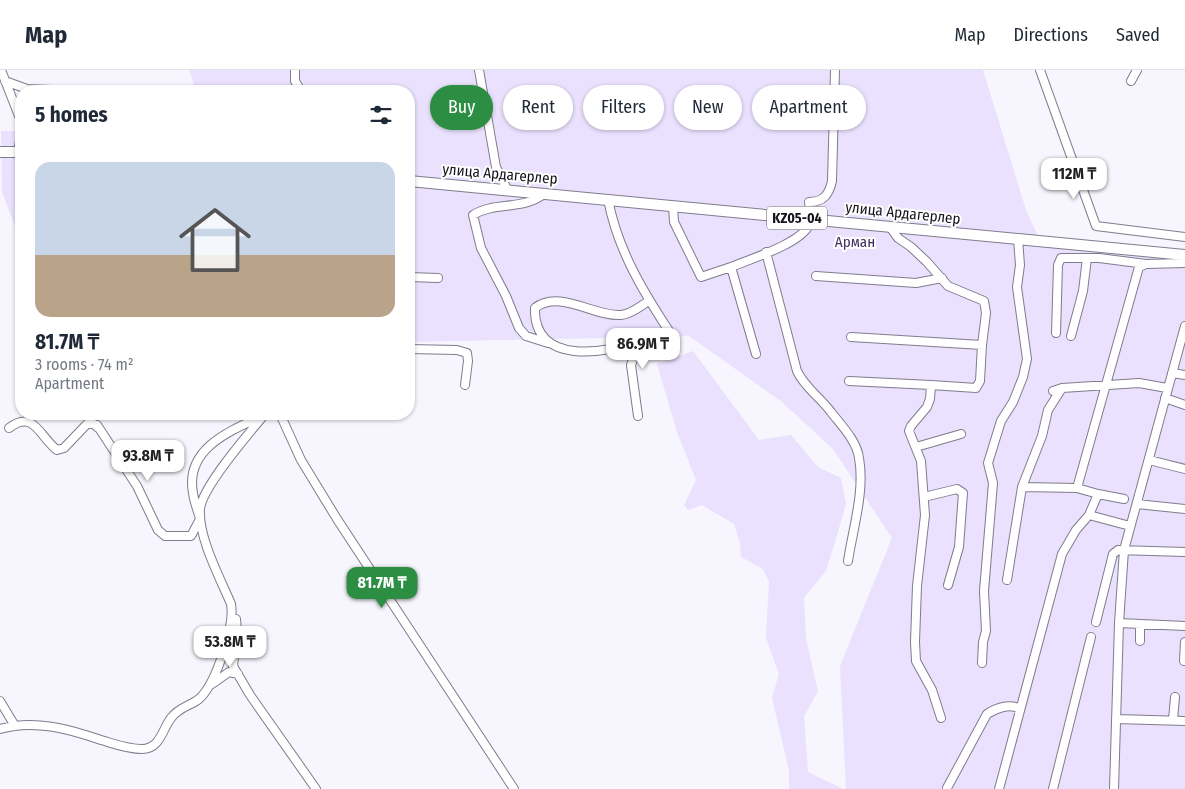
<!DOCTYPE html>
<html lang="en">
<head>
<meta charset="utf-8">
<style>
  :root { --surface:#fff; --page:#f2f2f3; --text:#1f2937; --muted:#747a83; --line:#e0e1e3; --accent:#2b8e42 }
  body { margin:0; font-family:"Fira Sans Condensed",sans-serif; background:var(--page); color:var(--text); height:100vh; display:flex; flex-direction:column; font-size:19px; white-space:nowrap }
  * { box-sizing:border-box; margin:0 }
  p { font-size:16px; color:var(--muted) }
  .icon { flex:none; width:28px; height:28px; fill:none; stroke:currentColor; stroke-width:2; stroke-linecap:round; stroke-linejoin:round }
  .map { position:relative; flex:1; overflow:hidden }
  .sheet { position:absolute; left:15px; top:15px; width:400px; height:335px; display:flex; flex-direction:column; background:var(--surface); border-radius:20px; box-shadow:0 1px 4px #0004 }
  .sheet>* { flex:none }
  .hud { position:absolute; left:430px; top:15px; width:475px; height:45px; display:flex; gap:10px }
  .price { position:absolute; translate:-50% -42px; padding:0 11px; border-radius:10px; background:#fff; color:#222; font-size:16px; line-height:32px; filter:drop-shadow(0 1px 2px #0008) }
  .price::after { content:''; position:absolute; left:50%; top:30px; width:15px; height:11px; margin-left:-8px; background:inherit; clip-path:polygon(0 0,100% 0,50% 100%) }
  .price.active { background:var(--accent); color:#fff }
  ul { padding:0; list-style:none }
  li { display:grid; align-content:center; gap:10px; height:265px; padding:0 20px }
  li span { display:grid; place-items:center; height:155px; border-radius:15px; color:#555 }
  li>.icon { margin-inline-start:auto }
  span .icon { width:90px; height:90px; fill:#fffc; stroke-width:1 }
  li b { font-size:21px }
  h2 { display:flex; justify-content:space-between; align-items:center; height:60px; padding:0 20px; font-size:21px }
  .chip { padding:0 18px; border-radius:22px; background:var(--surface); box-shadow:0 1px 4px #0004; font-size:18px; line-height:45px }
  .chip.active { background:var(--accent); color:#fff }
  header { display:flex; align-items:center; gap:30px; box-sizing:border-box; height:70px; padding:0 25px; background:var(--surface); border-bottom:1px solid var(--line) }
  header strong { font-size:24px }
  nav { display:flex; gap:28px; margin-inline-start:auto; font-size:18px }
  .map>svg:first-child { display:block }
</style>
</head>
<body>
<header>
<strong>Map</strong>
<nav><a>Map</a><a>Directions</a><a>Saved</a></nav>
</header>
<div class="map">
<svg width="1185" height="719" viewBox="0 0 1185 719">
  <rect width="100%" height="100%" fill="#f7f5fd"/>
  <path fill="#e9e1fd" d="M 189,0 L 983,0 L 1026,140 L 1040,171 L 1185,185 L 1185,719 L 846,719 L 840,596 L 892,468 L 833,379 L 782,332 L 689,266 L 409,272 L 409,21 L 194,21 L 194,14 Z
    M 1,61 L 21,61 L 21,172 L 2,122 Z
    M 693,281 L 759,370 L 791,365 L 818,397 L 841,408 L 846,434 L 837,465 L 826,501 L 804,528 L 806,569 L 818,621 L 804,646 L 808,702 L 843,719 L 789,719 L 789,701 L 772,628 L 779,604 L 766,568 L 769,512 L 763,499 L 741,487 L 740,473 L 734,454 L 702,435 L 688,440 L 684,435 L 696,410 L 677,362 L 657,294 Z"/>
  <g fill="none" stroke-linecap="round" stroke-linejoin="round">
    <defs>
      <path id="minor" d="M 1,0 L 21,51 L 21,59
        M 295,0 L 295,11 L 301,21
        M 479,0 L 496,97 L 507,119
        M 1040,0 L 1096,156 L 1185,167
        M 5,11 L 27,19 L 76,21
        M 1131,11 L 1137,0
        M 18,82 L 21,66
        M 545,123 C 524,141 495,131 473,145 L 481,178 L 506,226 L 519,258 L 526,266 L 548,273
        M 608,129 C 617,178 642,220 669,261 L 636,282 L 631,295 L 638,346
        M 673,136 L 674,152 L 701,207 L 731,197
        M 766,182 L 797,301 C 805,318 820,327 831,342 C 841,355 857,371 859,388 C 865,421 853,458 848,491
        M 816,206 L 916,213 L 942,208
        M 409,207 L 438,208
        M 1056,263 L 1058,195 L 1061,188 L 1099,188 L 1146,194
        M 1071,266 L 1083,221 L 1087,188
        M 851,267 L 982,275 L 986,243 L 984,231 L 948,216 L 927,192 L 911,177 L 898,168 L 890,157
        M 641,270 C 606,284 533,296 535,238 C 559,219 595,247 621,245 C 632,244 640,236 649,231
        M 409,279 L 457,280 L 467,283 L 468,291 L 465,315
        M 756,284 L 731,197 C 750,189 800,174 809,155 C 812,148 810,139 809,132 C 823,132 829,125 832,111 L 835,0
        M 1172,303 L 1185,305
        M 849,311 L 931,315 L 930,329 L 927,337 L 911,356 L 909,361 L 921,391 L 925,445 L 917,516 L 915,572 L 916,591 L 932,620 L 941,648
        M 931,315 L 976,318 L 980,311 L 982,275
        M 1053,321 L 1062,318
        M 1165,328 L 1185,335
        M 280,344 L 301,390 L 337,449 L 514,719
        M 97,355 L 137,416 L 158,460 L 165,466 L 191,466 L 200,449 C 198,441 194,432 193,423 C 185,380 227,362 260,347
        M 9,358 C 34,339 39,366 57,380 L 64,378 L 87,354 L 94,354 L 98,358
        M 916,377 L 961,364
        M 1149,390 L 1185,399
        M 1022,417 L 1042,366 L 1048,340 L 1062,318 L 1139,313 L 1167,318
        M 1077,418 L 1098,424 L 1089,445
        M 1098,424 L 1124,429
        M 924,427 L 957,419 L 963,423 L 959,477 L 948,515
        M 1137,434 L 1185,439
        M 1007,510 L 1022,417 L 1077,418 L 1139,197 L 1146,194 L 1185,193
        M 236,549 L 237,560 L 233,596 L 250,625 L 316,719
        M 1096,552 L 1113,484 L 1118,480 L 1185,482
        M 1119,553 L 1185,556
        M 1140,555 L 1140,571
        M 1184,591 L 1185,572
        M 982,593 L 983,572 L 986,561 L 984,521 L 993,413 L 988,393 L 1001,351 L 1013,332 L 1023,307 L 1027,289 L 1017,217 L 1020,195 L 1018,169
        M 212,614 L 229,602 L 238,604
        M 0,631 L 15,656
        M 1116,649 L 1185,651
        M 1173,650 L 1175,627
        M 0,659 C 34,649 69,659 101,670 C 115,674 127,679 142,679 C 160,679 162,660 171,648 C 179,637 190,636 199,629 C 216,614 235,555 231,534 C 220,508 198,467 200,439 C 202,417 249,363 265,344
        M 947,718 L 987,644 C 996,638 1010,633 1020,639
        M 999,719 L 1062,484 L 1076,460 L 1089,445 L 1130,456
        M 1053,719 L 1091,567
        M 1114,719 L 1119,553 L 1124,480 L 1185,256"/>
      <path id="major" d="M 0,82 L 21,82
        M 409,111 L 1185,185"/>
    </defs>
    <use href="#minor" stroke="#807b8d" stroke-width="10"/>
    <use href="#major" stroke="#807b8d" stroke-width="12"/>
    <use href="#minor" stroke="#fff" stroke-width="8"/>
    <use href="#major" stroke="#fff" stroke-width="10"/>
  </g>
  <g text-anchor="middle" stroke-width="4" stroke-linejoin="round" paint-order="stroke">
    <rect fill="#fff" stroke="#5c5a5f" stroke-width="1" x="767" y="136.5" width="60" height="23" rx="4"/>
    <g font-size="14" font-weight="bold" fill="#16141b">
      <text x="797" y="153">KZ05-04</text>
    </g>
    <g font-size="15" fill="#16141b" stroke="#fff">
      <text transform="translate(500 104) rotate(5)" y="5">улица Ардагерлер</text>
      <text transform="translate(903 143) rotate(6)" y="5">улица Ардагерлер</text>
    </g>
    <g font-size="15" fill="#3e2e5d" stroke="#fff">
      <text x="855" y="177">Арман</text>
    </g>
  </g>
</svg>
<b class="price" style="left:1074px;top:130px">112M ₸</b>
<b class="price" style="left:643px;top:300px">86.9M ₸</b>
<b class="price" style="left:148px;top:412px">93.8M ₸</b>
<b class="price active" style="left:382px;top:539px">81.7M ₸</b>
<b class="price" style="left:230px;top:598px">53.8M ₸</b>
<div class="hud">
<a class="chip active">Buy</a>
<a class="chip">Rent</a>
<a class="chip">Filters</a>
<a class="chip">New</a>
<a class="chip">Apartment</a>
</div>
<section class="sheet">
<h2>5 homes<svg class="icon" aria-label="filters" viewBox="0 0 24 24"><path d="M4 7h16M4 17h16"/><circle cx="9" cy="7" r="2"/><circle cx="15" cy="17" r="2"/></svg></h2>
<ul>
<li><span style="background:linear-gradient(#c9d6e8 60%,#b9a48a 0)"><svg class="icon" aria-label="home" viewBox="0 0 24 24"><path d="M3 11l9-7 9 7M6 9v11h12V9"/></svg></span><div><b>81.7M ₸</b><p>3 rooms · 74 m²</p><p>Apartment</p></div></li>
</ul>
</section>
</div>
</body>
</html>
